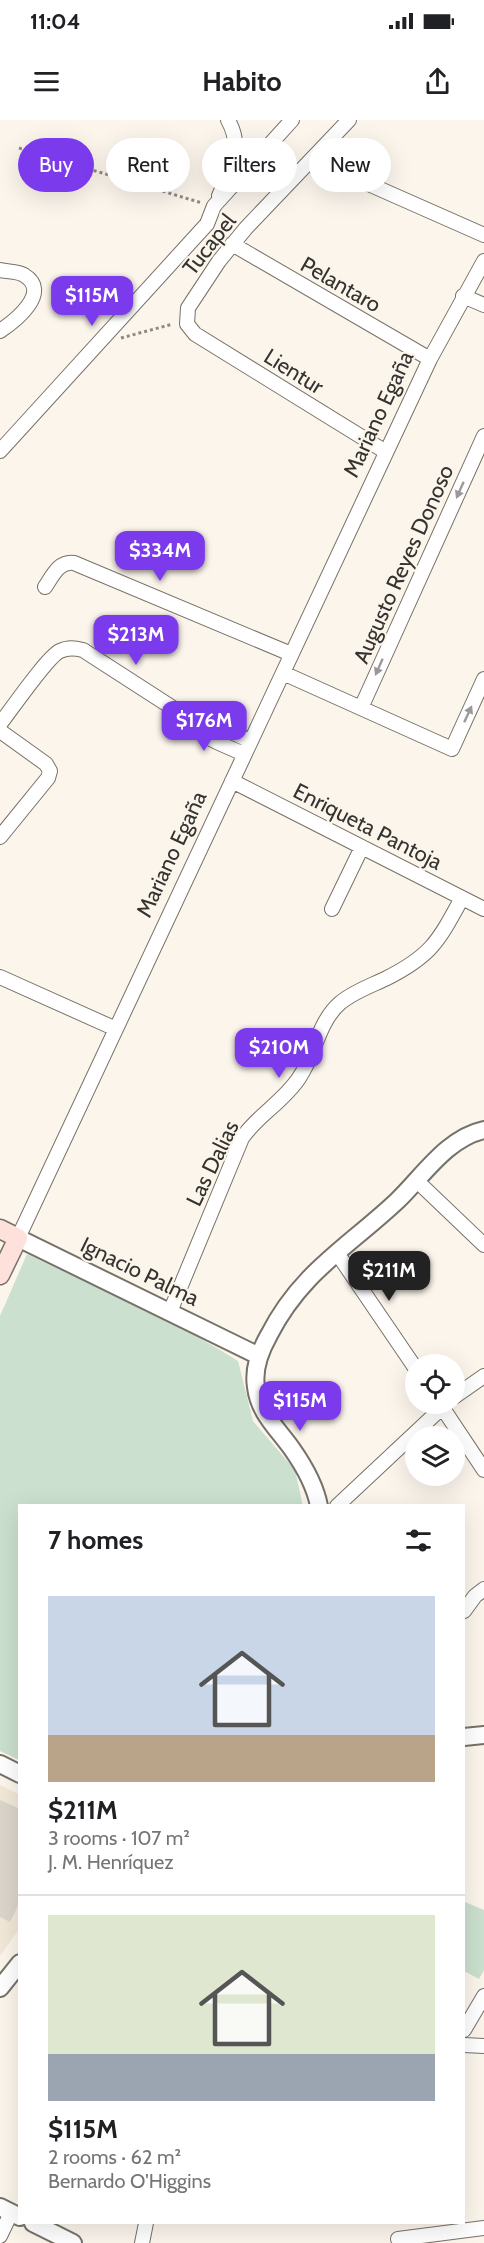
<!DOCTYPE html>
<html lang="en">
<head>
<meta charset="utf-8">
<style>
  :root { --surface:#fff; --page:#f6f6f6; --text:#202124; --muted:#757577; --line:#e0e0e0; --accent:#7c3aed }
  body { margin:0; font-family:Cabin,sans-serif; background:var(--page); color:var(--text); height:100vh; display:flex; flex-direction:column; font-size:22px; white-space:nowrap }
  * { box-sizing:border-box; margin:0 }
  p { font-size:20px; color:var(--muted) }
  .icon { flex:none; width:33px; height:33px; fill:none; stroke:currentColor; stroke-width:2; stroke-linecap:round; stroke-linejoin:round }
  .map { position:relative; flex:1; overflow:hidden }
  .side { position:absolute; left:18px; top:1384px; width:447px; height:720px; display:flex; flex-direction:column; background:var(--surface); border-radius:0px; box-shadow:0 6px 24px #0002 }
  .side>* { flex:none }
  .hud { position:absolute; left:18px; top:18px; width:448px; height:54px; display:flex; gap:12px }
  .fabs { position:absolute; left:405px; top:1234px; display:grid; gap:12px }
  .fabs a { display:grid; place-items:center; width:60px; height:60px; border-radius:50%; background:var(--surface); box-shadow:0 6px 24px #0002; font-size:30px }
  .price { position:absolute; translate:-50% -51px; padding:0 14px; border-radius:12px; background:var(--accent); color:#fff; font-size:20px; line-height:39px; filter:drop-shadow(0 2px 3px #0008) }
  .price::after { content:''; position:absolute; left:50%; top:36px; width:18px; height:14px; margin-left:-9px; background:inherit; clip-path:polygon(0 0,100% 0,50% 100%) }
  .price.current { background:#222; color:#fff }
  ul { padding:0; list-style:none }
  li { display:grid; align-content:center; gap:12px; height:318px; padding:0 30px }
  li+li { border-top:2px solid var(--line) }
  li span { display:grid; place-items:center; height:186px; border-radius:0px; color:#555 }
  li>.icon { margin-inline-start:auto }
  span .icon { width:108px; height:108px; fill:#fffc; stroke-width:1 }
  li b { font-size:26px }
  h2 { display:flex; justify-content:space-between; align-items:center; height:72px; padding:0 30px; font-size:26px }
  .tag { padding:0 21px; border-radius:27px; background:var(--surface); box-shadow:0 6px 24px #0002; font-size:21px; line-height:54px }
  .tag.current { background:var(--accent); color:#fff }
  .status { display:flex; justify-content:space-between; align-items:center; height:42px; padding:0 30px; background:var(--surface); direction:ltr }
  .status svg { height:16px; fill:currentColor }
  header { display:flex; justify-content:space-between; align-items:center; height:78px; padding:0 30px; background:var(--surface); font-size:27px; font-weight:700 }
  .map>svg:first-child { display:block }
</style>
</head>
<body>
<div class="status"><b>11:04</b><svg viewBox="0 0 49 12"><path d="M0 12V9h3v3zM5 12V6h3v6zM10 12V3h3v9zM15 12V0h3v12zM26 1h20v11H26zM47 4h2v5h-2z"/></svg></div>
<header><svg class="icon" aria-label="menu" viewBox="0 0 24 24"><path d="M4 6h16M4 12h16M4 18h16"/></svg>Habito<svg class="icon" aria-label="share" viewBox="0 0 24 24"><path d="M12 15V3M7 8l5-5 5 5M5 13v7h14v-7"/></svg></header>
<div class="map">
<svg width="484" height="2123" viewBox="0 0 484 2123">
  <rect width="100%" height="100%" fill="#fcf5ec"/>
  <path fill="#f2e8d8" d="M 0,1665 L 20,1675 L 19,1809 L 0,1836 Z"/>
  <path fill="#cbe0ce" d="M 27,1134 C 98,1168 172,1199 238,1241 L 253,1301 L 295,1350 L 303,1386 L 20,1386 L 19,1640 L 0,1631 L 0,1196 Z
    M 465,1782 L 484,1790 L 484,1850 L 479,1859 L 464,1851 Z"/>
  <path fill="#dbd5cc" d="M 0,1680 L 20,1689 L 20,1782 L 10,1802 L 0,1797 Z"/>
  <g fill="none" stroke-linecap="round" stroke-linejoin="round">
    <defs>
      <path id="minor" d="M 349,0 L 246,108 L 219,141 L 188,188 L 187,204 L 195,214 L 386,332
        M 312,39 L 484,115
        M 219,76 C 231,48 244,29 228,0
        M 232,124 L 430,239
        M 0,150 C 8,152 17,151 24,155 C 52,172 15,201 0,211
        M 463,176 L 484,185
        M 0,331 L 207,104 L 214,86 L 292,0
        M 45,467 C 53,455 59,441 74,443 L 291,534
        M 283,553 L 452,629 L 484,559
        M 361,588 L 484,316
        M 193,601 L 205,600 L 250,621
        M 0,604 C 11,590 48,536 60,531 C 68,527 75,528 83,530 L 193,601 C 200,619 228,626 244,634
        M 0,611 L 46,644 L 50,651 L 48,658 L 0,717
        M 232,661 L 484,789
        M 332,789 L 362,727
        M 0,857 L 116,909
        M 417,1061 L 484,1125
        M 18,1118 L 430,239 L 484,141
        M 337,1133 L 416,1249
        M 170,1192 L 242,1018 C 258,995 283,982 299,958 C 315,935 318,902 340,883 C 353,872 370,866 385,859 C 431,836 438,822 462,778
        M 454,1277 L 484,1256
        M 440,1284 L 484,1350
        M 337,1386 L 446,1284
        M 464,1491 L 475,1476 L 484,1469
        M 464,1910 L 484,1876
        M 464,1925 L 484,1926
        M 0,2116 L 11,2093
        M 398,2119 L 484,2108
        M 142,2123 L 146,2103"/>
      <path id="tertiary" d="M 18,1118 L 259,1236
        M 319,1386 C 315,1365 304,1346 292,1329 C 278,1309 259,1293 256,1267 C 253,1248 260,1231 269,1215 C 301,1152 348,1127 397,1081 C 423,1056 447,1018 484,1010
        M 464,1617 L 484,1615
        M 0,1644 L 20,1654
        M 0,1868 L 20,1843
        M 0,2087 L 20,2097
        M 33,2103 L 73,2123"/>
      <path id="secondary" d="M 0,1109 L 18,1118 L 0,1155"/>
    </defs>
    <use href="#minor" stroke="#767169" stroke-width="16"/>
    <use href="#tertiary" stroke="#767169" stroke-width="20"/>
    <use href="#secondary" stroke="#767169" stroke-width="21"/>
    <path stroke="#8f8a85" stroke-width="3" stroke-dasharray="3 3" stroke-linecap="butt" d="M 19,28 L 202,83
      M 121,218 L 173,204"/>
    <use href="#minor" stroke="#fff" stroke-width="14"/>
    <use href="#tertiary" stroke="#fff" stroke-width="16"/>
    <use href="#secondary" stroke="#fde1da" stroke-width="18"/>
  </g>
  <defs><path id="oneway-solid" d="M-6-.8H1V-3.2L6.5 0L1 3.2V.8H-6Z" transform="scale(1.5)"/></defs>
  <g fill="#9a9998">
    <use href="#oneway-solid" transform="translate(460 370) rotate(114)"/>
    <use href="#oneway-solid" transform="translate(379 547) rotate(114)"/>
    <use href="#oneway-solid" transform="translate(468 594) rotate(-65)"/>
  </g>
  <g text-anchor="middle" stroke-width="4.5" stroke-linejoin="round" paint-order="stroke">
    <g font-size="22" fill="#353330" stroke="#fcf5ec">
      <text transform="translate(209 124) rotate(-52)" y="8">Tucapel</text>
      <text transform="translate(341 164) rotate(30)" y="8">Pelantaro</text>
      <text transform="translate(294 251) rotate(32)" y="8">Lientur</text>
      <text transform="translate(378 294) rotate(-65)" y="8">Mariano Egaña</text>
      <text transform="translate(403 444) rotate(-66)" y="8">Augusto Reyes Donoso</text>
      <text transform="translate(368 706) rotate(27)" y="8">Enriqueta Pantoja</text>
      <text transform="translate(171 734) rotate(-65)" y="8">Mariano Egaña</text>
      <text transform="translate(212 1043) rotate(-64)" y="8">Las Dalias</text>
      <text transform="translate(140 1151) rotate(26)" y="8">Ignacio Palma</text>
    </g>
  </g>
</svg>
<div class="fabs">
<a><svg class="icon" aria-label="locate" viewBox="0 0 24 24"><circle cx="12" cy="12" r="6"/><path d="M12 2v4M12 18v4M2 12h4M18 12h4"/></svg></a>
<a><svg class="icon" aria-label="layers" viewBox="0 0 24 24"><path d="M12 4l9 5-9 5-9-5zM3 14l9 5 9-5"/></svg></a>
</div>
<b class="price" style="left:92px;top:207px">$115M</b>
<b class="price" style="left:160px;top:462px">$334M</b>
<b class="price" style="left:136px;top:546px">$213M</b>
<b class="price" style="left:204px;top:632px">$176M</b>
<b class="price" style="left:279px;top:959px">$210M</b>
<b class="price current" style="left:389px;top:1182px">$211M</b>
<b class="price" style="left:300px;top:1312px">$115M</b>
<div class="hud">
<a class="tag current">Buy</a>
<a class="tag">Rent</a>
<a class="tag">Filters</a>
<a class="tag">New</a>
</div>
<section class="side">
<h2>7 homes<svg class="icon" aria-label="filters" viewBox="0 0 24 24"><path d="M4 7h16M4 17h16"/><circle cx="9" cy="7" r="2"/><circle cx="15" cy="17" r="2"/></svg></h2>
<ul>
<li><span style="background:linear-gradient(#c9d6e8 75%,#b9a48a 0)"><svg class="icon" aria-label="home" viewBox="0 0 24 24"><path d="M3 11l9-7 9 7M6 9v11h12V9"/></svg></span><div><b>$211M</b><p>3 rooms · 107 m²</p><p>J. M. Henríquez</p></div></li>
<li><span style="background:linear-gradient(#dfe7d0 75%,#9aa5b1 0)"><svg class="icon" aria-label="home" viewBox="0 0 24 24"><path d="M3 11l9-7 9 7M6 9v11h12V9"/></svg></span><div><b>$115M</b><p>2 rooms · 62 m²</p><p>Bernardo O'Higgins</p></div></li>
</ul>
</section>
</div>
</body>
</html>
